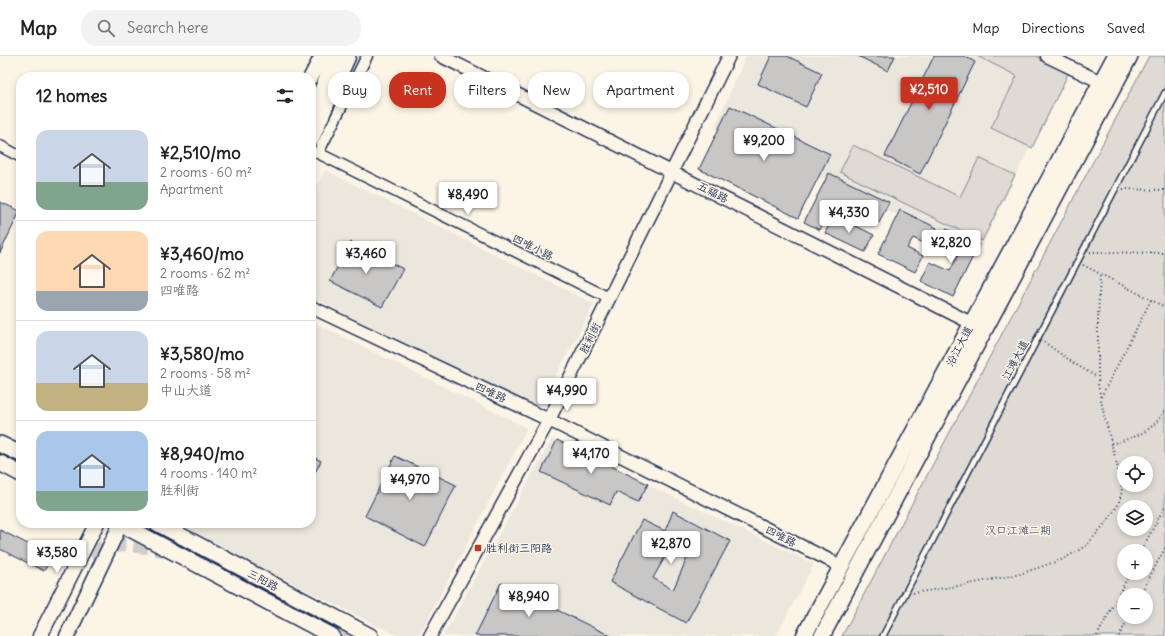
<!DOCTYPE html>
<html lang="en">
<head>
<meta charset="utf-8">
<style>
  :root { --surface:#fff; --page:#f2f2f2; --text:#222; --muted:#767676; --line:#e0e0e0; --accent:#c8321e }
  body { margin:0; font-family:Delius,"LXGW WenKai TC",sans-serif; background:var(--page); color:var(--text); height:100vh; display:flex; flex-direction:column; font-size:15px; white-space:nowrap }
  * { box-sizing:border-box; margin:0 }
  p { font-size:13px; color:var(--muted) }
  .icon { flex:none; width:22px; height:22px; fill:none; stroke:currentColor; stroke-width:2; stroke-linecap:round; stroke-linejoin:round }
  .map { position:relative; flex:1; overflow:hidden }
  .sheet { position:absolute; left:16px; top:16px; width:300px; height:456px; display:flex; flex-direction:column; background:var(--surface); border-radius:16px; box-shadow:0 2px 6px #0003 }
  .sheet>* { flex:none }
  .banner { position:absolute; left:328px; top:16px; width:380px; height:36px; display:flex; gap:8px }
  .buttons { position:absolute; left:1117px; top:400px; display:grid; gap:8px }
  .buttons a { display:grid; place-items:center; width:36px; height:36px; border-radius:50%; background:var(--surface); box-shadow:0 2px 6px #0003; font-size:20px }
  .price { position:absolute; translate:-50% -34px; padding:0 9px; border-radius:4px; background:#fff; color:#222; font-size:13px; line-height:26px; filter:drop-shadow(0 1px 2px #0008) }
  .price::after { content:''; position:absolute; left:50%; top:24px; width:12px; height:9px; margin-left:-6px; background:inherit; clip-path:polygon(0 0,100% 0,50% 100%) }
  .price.current { background:var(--accent); color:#fff }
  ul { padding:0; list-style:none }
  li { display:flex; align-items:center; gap:12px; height:100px; padding:0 20px }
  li+li { border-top:1px solid var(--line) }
  li span { display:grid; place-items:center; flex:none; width:112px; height:80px; border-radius:12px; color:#555 }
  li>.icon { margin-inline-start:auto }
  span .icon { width:48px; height:48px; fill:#fffc; stroke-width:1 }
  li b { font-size:17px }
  h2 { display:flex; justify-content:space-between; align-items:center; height:48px; padding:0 20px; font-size:17px }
  .tag { padding:0 14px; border-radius:16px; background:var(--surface); box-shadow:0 2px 6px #0003; font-size:14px; line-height:36px }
  .tag.current { background:var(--accent); color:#fff }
  header { display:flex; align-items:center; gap:24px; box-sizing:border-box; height:56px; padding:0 20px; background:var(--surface); border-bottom:1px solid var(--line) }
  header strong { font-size:19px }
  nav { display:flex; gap:22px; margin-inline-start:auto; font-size:14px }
  .search { width:280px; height:36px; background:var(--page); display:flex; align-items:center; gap:10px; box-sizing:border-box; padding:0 14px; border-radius:16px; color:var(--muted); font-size:15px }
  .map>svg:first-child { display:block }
</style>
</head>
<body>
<header>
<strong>Map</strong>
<div class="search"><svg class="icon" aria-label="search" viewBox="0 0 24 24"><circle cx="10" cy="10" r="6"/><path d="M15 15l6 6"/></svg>Search here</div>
<nav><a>Map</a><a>Directions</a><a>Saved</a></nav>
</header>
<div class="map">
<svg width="1165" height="580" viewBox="0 0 1165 580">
  <rect width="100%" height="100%" fill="#fcf5e5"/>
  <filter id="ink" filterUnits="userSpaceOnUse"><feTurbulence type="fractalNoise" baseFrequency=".025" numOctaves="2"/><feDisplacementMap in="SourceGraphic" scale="8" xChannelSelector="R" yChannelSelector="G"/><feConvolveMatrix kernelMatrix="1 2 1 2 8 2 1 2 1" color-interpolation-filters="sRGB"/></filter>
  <g filter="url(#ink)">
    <path fill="#ece7dc" d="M 746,0 L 1022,0 L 1064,20 L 978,198 L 715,71 Z
      M 325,114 L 594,248 L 537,355 L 311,241 L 311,142 Z
      M 311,265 L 527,372 L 419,580 L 398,580 L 171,467 L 311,467 Z
      M 552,383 L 814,508 L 776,580 L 443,580 Z"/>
    <path fill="#dfdbd4" stroke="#7d8599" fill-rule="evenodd" d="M 977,0 L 1036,0 L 1069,16 L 1032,92 L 991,72 L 1017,20 Z
      M 1149,0 L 1165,0 L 1165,580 L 842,580 ZM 1124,407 L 1146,407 L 1146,429 L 1124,429 ZM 1124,451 L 1146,451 L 1146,473 L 1124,473 ZM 1124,495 L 1146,495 L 1146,517 L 1124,517 ZM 1124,539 L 1146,539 L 1146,561 L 1124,561 Z
      M 853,89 L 960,141 L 979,102 L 1015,119 L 982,185 L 840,116 Z"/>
    <path fill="#c8c7c6" stroke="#1b2f5e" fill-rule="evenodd" d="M 771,0 L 787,0 L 822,17 L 806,51 L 758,28 Z
      M 858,0 L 895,0 L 888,15 Z
      M 934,0 L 964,0 L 975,6 L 920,118 L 885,100 Z
      M 730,50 L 830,98 L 798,162 L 699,113 Z
      M 829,117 L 889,146 L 879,167 L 834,145 L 820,174 L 804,166 Z
      M 0,146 L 20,155 L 0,197 Z
      M 900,154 L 937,172 L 928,189 L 913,182 L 907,192 L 923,200 L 915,216 L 878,198 Z
      M 834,159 L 874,179 L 865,196 L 825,177 Z
      M 946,173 L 979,188 L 953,241 L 921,225 L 930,206 L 950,215 L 958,199 L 938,190 Z
      M 351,186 L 403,213 L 382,251 L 330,225 Z
      M 557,384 L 648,428 L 638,446 L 616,436 L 610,449 L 541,416 Z
      M 311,400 L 321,405 L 311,424 Z
      M 395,400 L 456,429 L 425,491 L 365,460 Z
      M 673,455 L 730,485 L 686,567 L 610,526 L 642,464 L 665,475 ZM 676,482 L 692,491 L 673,534 L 653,522 Z
      M 0,474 L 52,500 L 44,515 L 0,493 Z
      M 501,527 L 611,580 L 475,580 Z"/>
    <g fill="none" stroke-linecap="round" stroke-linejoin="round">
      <path stroke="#cfcdca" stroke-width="15" stroke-dasharray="15 8" stroke-linecap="butt" d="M 72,514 C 102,482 127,487 166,494
        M 319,566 L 347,580"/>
      <defs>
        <path id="service" d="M 883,580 L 1165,37"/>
        <path id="minor" d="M 367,0 L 318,97 L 609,242
          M 0,90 L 21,101"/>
        <path id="tertiary" d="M 441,0 L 979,271
          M 1047,0 L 1109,30
          M 311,251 L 549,364 L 841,510
          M 430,580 L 549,364 L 729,0"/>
        <path id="secondary" d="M 311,21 L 322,0
          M 311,58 L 336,0
          M 40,580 L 97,467
          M 67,580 L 121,467"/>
        <path id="primary" d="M 311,83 L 348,0
          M 0,388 L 21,398
          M 0,407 L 21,418
          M 119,467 L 332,580
          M 157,467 L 370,580
          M 804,580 L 1115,0
          M 822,580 L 1130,0"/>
      </defs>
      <use href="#service" stroke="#1b2f5e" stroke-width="8"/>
      <use href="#minor" stroke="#1b2f5e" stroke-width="13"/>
      <use href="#tertiary" stroke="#1b2f5e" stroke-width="15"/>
      <use href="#secondary" stroke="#1b2f5e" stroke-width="17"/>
      <use href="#primary" stroke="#1b2f5e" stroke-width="18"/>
      <path stroke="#1b2f5e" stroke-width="2" stroke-dasharray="1 3" stroke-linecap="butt" d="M 1123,133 L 1165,134
        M 1090,196 L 1165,197
        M 1083,209 L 1165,251
        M 1044,286 L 1075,308 L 1097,321
        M 1101,341 L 1151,244
        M 1111,388 C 1135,381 1152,377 1165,354
        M 1141,495 L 1165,450
        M 913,537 L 964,529 L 1020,518 L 1061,504 L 1076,496 L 1087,489 L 1108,464 L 1118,449 L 1122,435 L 1121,424 L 1104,359 L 1098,328 L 1098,263 L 1100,218
        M 1140,539 L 1165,492
        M 1097,580 L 1130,517
        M 1119,580 L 1129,561"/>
      <use href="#service" stroke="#fcf5e5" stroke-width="5"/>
      <use href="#minor" stroke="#fcf5e5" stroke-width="10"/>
      <use href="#tertiary" stroke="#fcf5e5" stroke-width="12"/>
      <use href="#secondary" stroke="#fcf5e5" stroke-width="14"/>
      <use href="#primary" stroke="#fcf5e5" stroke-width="15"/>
    </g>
  </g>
  <rect fill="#c8321e" stroke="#fcf5e5" stroke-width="1.5" x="474" y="488" width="8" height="8" rx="2"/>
  <g text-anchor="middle" stroke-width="3" stroke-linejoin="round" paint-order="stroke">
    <g font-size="11" fill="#1b2f5e" stroke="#fcf5e5">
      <text transform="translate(713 136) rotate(27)" y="4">五福路</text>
      <text transform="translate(533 191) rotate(27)" y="4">四唯小路</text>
      <text transform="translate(590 282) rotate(-64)" y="4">胜利街</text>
      <text transform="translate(959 290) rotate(-62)" y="4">沿江大道</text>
      <text transform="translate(1015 304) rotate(-62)" y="4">江滩大道</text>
      <text transform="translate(491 336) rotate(25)" y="4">四唯路</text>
      <text transform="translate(781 480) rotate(27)" y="4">四唯路</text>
      <text transform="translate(263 524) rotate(28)" y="4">三阳路</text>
    </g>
    <g font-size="11" fill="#425176" stroke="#fcf5e5">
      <text x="1018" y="478">汉口江滩二期</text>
    </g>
    <g font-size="11" fill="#1b2f5e" stroke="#fcf5e5" text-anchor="start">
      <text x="486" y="496">胜利街三阳路</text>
    </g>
  </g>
</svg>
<div class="buttons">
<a><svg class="icon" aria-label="locate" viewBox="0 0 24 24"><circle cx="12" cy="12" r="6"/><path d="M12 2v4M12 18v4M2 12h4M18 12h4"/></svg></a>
<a><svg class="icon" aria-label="layers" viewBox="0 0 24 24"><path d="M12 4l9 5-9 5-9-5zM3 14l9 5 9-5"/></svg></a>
<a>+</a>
<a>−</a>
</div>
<b class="price current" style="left:929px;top:55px">¥2,510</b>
<b class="price" style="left:764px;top:106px">¥9,200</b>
<b class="price" style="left:468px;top:160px">¥8,490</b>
<b class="price" style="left:849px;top:178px">¥4,330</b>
<b class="price" style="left:951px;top:208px">¥2,820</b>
<b class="price" style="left:366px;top:219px">¥3,460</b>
<b class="price" style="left:567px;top:356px">¥4,990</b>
<b class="price" style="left:591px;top:419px">¥4,170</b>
<b class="price" style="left:410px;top:445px">¥4,970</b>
<b class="price" style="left:671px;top:509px">¥2,870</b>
<b class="price" style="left:57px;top:518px">¥3,580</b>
<b class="price" style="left:529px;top:562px">¥8,940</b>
<div class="banner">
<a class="tag">Buy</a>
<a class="tag current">Rent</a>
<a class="tag">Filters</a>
<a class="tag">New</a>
<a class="tag">Apartment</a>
</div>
<section class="sheet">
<h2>12 homes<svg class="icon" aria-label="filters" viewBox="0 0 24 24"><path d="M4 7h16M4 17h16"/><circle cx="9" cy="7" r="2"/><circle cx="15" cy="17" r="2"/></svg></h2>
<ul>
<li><span style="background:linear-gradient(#c9d6e8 65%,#7fa58c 0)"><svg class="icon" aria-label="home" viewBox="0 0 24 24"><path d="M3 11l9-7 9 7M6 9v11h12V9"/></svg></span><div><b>¥2,510/mo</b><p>2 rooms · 60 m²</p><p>Apartment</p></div></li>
<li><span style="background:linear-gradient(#ffd9b3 75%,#9aa5b1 0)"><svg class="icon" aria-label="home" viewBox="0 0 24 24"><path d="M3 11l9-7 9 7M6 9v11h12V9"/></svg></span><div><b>¥3,460/mo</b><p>2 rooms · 62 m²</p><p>四唯路</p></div></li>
<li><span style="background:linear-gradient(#c9d6e8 65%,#c2b280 0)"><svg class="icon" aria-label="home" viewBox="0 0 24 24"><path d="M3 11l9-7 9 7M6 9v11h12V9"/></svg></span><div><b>¥3,580/mo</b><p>2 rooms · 58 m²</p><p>中山大道</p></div></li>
<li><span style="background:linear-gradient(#a9c7e8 75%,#7fa58c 0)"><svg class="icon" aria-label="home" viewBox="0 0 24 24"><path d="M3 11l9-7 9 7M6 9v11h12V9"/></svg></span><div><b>¥8,940/mo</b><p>4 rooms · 140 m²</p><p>胜利街</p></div></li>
</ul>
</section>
</div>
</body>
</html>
